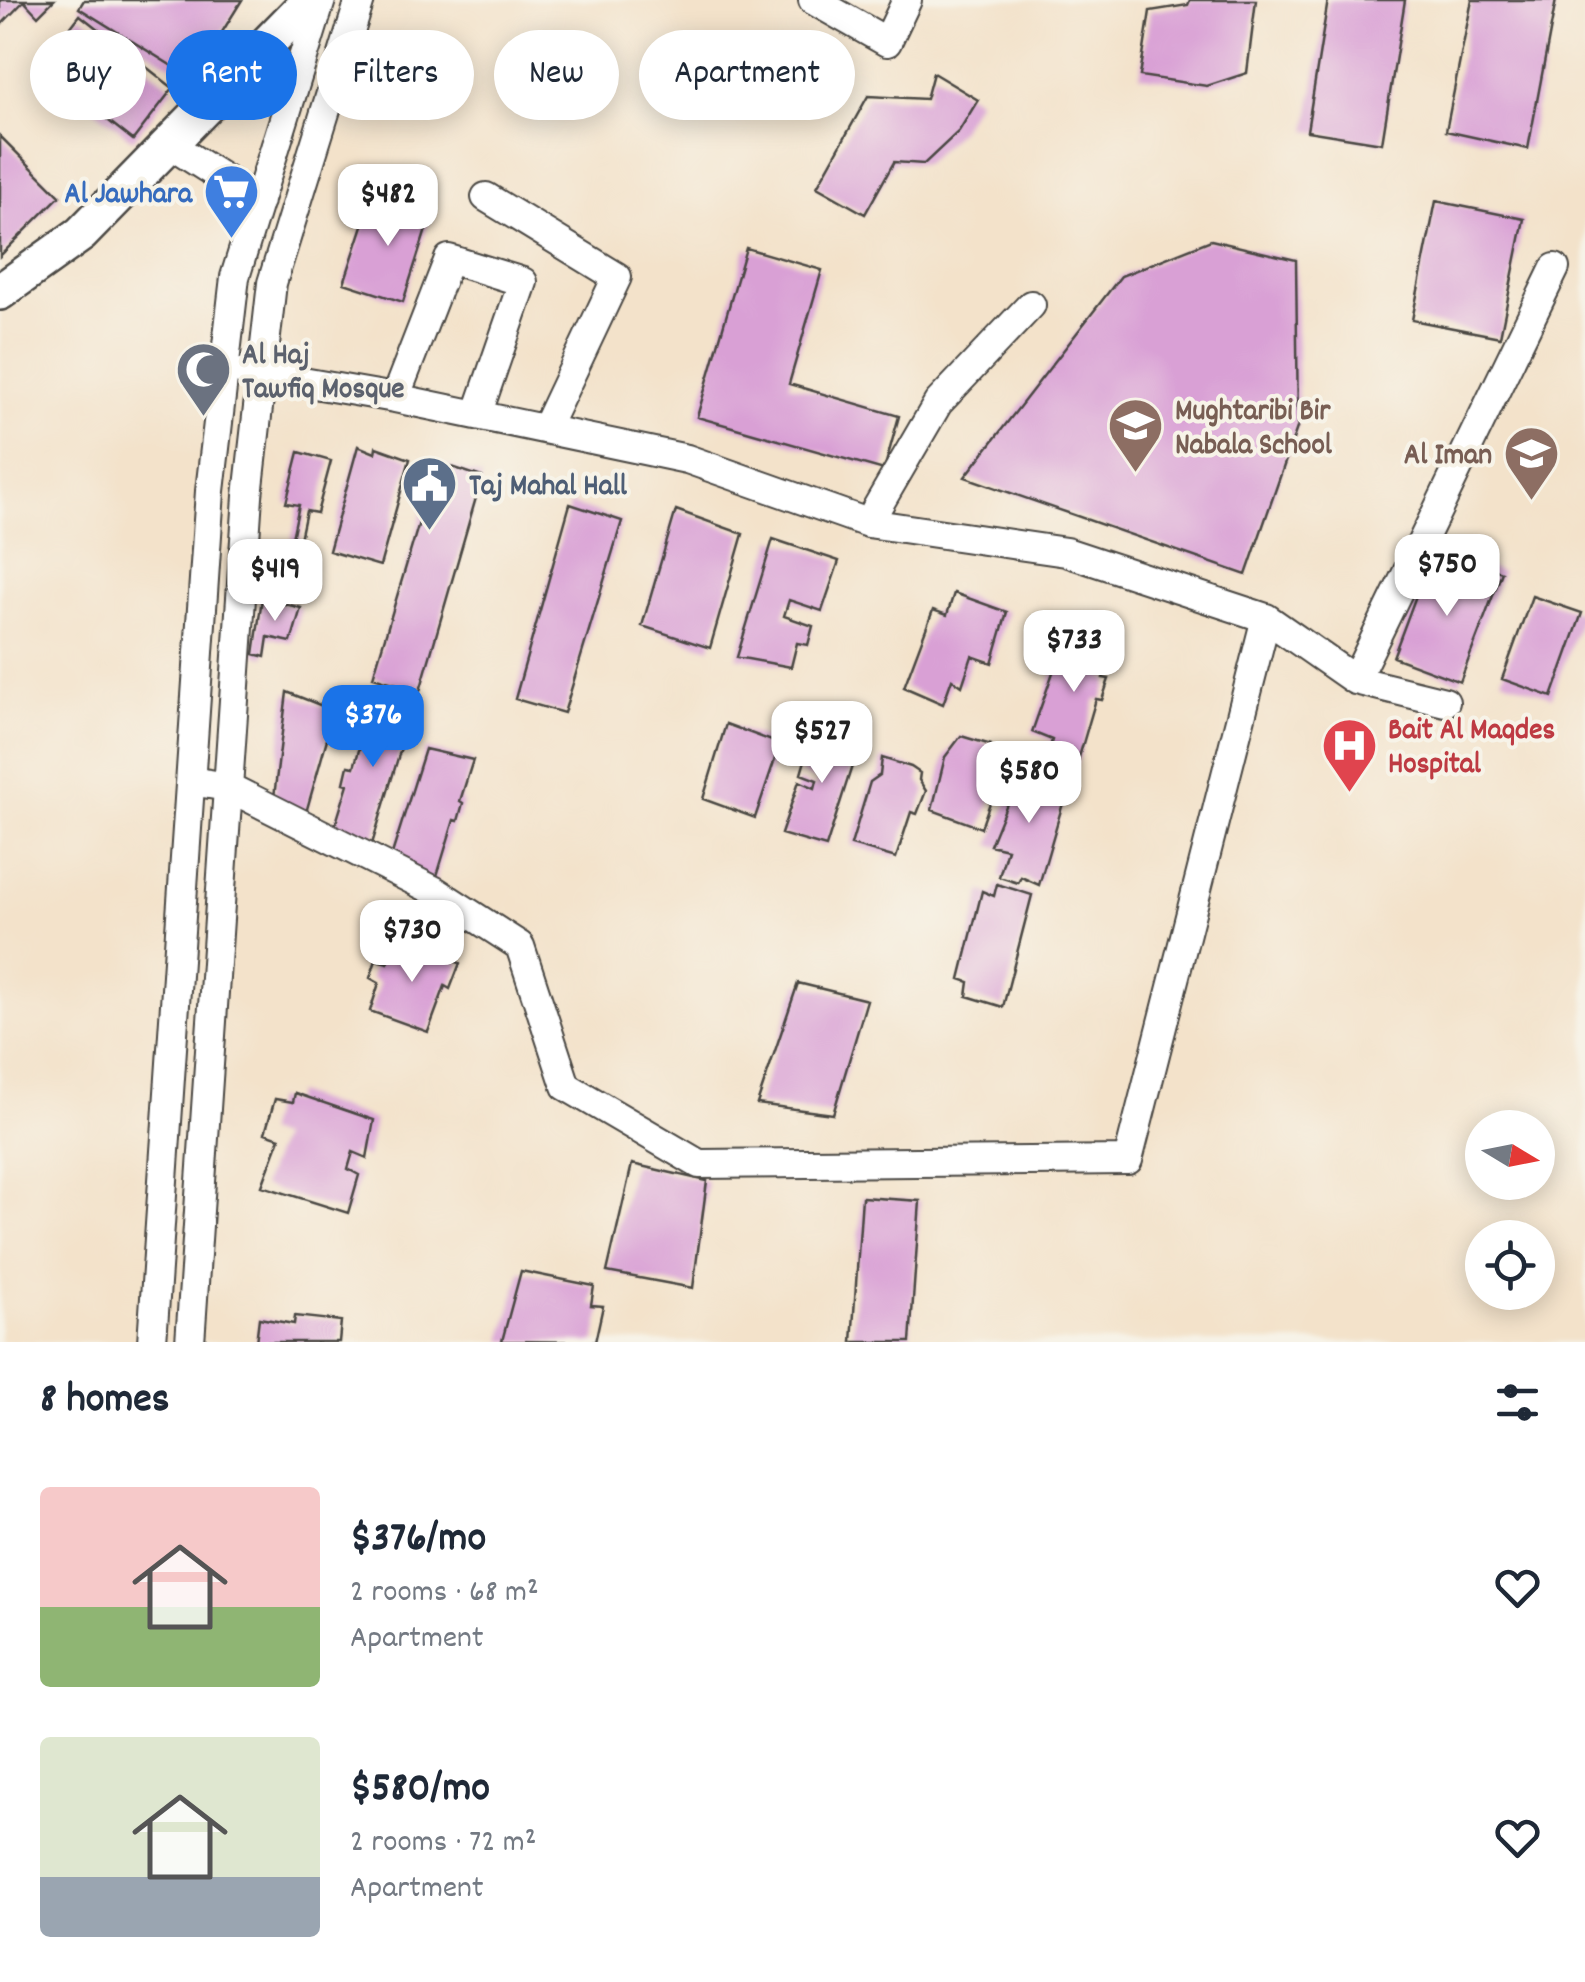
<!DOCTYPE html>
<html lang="en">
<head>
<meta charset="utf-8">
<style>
  :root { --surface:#fff; --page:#f6f6f7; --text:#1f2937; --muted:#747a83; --accent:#1a73e8 }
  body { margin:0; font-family:Dekko,sans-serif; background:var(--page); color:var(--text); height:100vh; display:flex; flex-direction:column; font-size:38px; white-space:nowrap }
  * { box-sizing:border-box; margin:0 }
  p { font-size:32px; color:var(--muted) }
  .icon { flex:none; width:55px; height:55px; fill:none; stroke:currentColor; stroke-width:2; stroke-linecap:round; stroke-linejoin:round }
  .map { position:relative; height:1342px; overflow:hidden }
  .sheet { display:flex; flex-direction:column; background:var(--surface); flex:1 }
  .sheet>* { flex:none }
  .guide { position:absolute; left:30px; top:30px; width:1000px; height:90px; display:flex; gap:20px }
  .needle { width:65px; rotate:100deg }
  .fabs { position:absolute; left:1465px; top:1110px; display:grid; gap:20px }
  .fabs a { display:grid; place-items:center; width:90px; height:90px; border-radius:50%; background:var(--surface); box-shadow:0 5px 25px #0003; font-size:50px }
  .price { position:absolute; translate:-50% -85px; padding:0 22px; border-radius:20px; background:#fff; color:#222; font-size:32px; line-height:65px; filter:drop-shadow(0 2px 5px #0008) }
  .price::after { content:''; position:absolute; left:50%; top:60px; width:30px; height:22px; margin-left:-15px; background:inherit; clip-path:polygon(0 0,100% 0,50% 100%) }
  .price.on { background:var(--accent); color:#fff }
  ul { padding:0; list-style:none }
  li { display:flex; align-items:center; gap:30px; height:250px; padding:0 40px }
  li span { display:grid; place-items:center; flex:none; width:280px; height:200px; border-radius:10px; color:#555 }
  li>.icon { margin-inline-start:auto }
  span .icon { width:120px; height:120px; fill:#fffc; stroke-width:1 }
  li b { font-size:42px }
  h2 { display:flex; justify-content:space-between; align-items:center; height:120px; padding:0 40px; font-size:42px }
  .chip { padding:0 35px; border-radius:45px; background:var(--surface); box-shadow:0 5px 25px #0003; font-size:35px; line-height:90px }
  .chip.on { background:var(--accent); color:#fff }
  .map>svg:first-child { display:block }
</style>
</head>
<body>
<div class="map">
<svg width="1585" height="1342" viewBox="0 0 1585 1342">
  <rect width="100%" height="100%" fill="#f7f3e8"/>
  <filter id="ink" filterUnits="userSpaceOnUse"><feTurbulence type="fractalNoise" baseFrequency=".01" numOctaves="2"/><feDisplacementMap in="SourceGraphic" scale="20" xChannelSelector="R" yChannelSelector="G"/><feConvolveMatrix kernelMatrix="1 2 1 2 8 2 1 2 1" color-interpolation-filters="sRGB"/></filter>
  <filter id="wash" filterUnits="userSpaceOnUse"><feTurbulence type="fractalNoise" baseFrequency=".0048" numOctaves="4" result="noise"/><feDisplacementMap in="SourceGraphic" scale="40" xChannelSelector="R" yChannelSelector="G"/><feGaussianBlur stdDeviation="2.25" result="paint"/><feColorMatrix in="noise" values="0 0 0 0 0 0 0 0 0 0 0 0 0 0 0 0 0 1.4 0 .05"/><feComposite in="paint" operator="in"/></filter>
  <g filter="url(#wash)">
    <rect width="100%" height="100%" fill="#f3e2ca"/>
    <g id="blocks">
      <path fill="#d9a0d5" d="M 0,0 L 54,0 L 38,16 L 24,1 L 0,26 Z
        M 84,0 L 242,0 L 193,79 L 79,8 Z
        M 1190,0 L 1256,0 L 1247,73 L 1207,86 L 1140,76 L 1150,11 L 1188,5 Z
        M 1328,0 L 1405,0 L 1382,143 L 1307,131 Z
        M 1472,0 L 1556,0 L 1528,149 L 1446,131 Z
        M 80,15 L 173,88 L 133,140 L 40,67 Z
        M 933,73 L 978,100 L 959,131 L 924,164 L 894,162 L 865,214 L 817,187 L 868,96 L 926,99 Z
        M 0,136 L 60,196 L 0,256 Z
        M 373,195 L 431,214 L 403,302 L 344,283 Z
        M 1436,201 L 1524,219 L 1500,337 L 1412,320 Z
        M 1211,240 L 1296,260 L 1298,425 L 1246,575 L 965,477 L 1121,276 Z
        M 746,248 L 822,270 L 789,384 L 899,416 L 884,470 L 697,417 Z
        M 358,446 L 375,453 L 376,447 L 410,459 L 380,566 L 329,551 Z
        M 299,452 L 331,461 L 317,513 L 306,511 L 299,544 L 291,543 L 299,505 L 286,503 Z
        M 437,462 L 482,477 L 420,691 L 373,677 Z
        M 570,504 L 622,521 L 564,713 L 515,699 Z
        M 676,510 L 743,534 L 710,648 L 642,626 Z
        M 773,539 L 839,561 L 822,611 L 789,600 L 784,616 L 813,626 L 808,645 L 797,643 L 791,667 L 737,657 Z
        M 1429,561 L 1472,577 L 1477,563 L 1502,572 L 1460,682 L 1393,657 Z
        M 954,593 L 1007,612 L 992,663 L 972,656 L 962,686 L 952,679 L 943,704 L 904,687 L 933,610 L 947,615 Z
        M 1532,596 L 1582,613 L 1552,697 L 1502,679 Z
        M 262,598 L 301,608 L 291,642 L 268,637 L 265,657 L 254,654 Z
        M 1080,630 L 1114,641 L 1103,678 L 1109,679 L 1102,700 L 1096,699 L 1077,764 L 1047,757 L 1052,740 L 1032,732 L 1064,641 L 1078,645 Z
        M 379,688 L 416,698 L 369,854 L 331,839 L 348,784 L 344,783 L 348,766 L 354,767 L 367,723 L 362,722 L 369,703 L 374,704 Z
        M 287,692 L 335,711 L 303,823 L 274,797 Z
        M 816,723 L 861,738 L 826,847 L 781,834 L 799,781 L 815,788 L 817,780 L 801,774 Z
        M 726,724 L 780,744 L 755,818 L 703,799 Z
        M 961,736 L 991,745 L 990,752 L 1006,758 L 981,828 L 932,810 L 945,757 Z
        M 425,749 L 473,760 L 460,801 L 463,803 L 458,821 L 454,820 L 433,889 L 386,873 Z
        M 882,758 L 911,767 L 920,773 L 919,780 L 926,791 L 917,814 L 911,812 L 896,858 L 851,845 L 870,782 L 880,775 Z
        M 1022,767 L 1068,786 L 1039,885 L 1021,877 L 1018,883 L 999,877 L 1007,849 L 990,845 Z
        M 997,884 L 1032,895 L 1003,1007 L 967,996 L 969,982 L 960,979 L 982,891 L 994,896 Z
        M 420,940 L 434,948 L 432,955 L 460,963 L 450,989 L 445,986 L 428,1032 L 370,1011 L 379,983 L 370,978 L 376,960 L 388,963 L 395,947 L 403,948 L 405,944 L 417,949 Z
        M 798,983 L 867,1000 L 833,1114 L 757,1104 Z
        M 295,1093 L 374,1120 L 367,1158 L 353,1152 L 348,1169 L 359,1175 L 348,1213 L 262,1186 L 280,1138 L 265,1133 L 275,1099 L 293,1102 Z
        M 632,1164 L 707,1181 L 693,1288 L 607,1272 Z
        M 862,1197 L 920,1201 L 910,1342 L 852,1342 Z
        M 521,1271 L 594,1286 L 591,1305 L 603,1306 L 595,1342 L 502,1341 Z
        M 295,1316 L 341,1321 L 339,1342 L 256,1342 L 259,1318 L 294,1324 Z"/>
    </g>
  </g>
  <g filter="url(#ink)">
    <use href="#blocks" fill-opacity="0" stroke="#494643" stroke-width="2.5"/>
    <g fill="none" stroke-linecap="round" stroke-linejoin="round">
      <defs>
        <path id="minor" d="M 813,0 L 887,42 L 907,0
          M 169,144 L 259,201
          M 486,197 L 617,277 L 545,429
          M 245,372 L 395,398 L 687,459 L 868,523 L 1066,552 L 1266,618
          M 395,398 L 449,259 L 523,282 L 477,415
          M 868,523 L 938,403 L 1031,305
          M 1355,680 L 1555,268
          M 191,781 L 228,787 L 435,891 L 520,946 L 566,1086 L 699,1164 L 1128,1160 L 1266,618 L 1355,680 L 1445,702
          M 152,1342 L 210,491 L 235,277 L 321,0
          M 190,1342 L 248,496 L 272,283 L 360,0"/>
        <path id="tertiary" d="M 0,292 L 81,234 L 310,0"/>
      </defs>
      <use href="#minor" stroke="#494643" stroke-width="32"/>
      <use href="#tertiary" stroke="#494643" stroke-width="40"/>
      <use href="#minor" stroke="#fff" stroke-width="28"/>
      <use href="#tertiary" stroke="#fff" stroke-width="35"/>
    </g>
  </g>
  <defs>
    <symbol id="supermarket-pin" viewBox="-11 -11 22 30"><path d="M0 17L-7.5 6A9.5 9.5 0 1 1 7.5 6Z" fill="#3f7fe0" stroke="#f7f3e8"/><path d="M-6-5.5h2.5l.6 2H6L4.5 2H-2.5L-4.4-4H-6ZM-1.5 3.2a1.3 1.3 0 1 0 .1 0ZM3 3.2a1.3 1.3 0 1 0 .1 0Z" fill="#fff"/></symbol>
    <symbol id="mosque-pin" viewBox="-11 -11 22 30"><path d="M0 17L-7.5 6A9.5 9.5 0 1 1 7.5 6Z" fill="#6b7280" stroke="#f7f3e8"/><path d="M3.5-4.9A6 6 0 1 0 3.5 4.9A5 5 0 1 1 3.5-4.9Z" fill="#fff"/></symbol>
    <symbol id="school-pin" viewBox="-11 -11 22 30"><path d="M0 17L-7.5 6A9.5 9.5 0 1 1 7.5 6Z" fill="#8d6e63" stroke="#f7f3e8"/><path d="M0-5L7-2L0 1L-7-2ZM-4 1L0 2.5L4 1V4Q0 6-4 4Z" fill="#fff"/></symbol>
    <symbol id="civic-pin" viewBox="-11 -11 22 30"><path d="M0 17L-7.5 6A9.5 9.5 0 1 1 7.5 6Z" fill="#5c6f8a" stroke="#f7f3e8"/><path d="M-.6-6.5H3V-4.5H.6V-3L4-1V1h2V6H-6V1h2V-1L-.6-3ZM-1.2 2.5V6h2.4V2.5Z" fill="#fff"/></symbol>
    <symbol id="hospital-pin" viewBox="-11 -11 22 30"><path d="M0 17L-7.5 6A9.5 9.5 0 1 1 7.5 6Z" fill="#e0444e" stroke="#f7f3e8"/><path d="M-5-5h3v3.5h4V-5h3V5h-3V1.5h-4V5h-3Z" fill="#fff"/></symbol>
  </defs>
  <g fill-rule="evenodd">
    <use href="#supermarket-pin" x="200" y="160" width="63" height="86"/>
    <use href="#mosque-pin" x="172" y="338" width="63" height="86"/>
    <use href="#school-pin" x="1104" y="394" width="63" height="86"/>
    <use href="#school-pin" x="1500" y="422" width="63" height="86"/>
    <use href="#civic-pin" x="398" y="452" width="63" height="86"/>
    <use href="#hospital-pin" x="1318" y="714" width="63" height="86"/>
  </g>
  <g text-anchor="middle" stroke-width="8" stroke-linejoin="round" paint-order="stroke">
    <g font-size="30" font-weight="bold" fill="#366cbe" stroke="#f7f3e8" text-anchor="end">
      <text x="192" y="202">Al Jawhara</text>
    </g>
    <g font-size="30" font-weight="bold" fill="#5b616d" stroke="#f7f3e8" text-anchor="start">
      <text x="242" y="363">Al Haj<tspan x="242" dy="34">Tawfiq Mosque</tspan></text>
    </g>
    <g font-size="30" font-weight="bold" fill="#785e54" stroke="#f7f3e8" text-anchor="start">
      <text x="1175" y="419">Mughtaribi Bir<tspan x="1175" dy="34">Nabala School</tspan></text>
      <text x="1492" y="463" text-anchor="end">Al Iman</text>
    </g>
    <g font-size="30" font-weight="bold" fill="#4e5e75" stroke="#f7f3e8" text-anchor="start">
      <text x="469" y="494">Taj Mahal Hall</text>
    </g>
    <g font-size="30" font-weight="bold" fill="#be3a42" stroke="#f7f3e8" text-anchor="start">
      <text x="1388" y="738">Bait Al Maqdes<tspan x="1388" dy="34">Hospital</tspan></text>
    </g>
  </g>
</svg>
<div class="fabs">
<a><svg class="needle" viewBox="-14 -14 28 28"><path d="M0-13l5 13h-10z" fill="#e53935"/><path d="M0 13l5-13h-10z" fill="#747a83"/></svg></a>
<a><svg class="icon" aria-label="locate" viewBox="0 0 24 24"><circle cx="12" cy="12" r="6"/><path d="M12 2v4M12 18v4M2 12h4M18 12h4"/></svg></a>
</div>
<b class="price" style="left:388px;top:249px">$482</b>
<b class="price" style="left:1447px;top:619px">$750</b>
<b class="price" style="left:275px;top:624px">$419</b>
<b class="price" style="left:1074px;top:695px">$733</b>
<b class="price on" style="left:373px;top:770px">$376</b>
<b class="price" style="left:822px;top:786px">$527</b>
<b class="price" style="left:1029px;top:826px">$580</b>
<b class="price" style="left:412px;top:985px">$730</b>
<div class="guide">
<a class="chip">Buy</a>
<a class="chip on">Rent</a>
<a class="chip">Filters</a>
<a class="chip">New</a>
<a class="chip">Apartment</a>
</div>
</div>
<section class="sheet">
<h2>8 homes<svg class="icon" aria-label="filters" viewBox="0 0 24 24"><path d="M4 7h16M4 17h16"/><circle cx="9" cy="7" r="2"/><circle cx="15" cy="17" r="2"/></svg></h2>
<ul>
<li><span style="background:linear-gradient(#f6c9c9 60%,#8fb573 0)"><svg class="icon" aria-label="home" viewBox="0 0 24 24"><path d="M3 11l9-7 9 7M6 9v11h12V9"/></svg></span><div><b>$376/mo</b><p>2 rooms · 68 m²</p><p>Apartment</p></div><svg class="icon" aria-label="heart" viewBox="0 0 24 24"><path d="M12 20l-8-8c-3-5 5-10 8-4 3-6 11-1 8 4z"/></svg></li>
<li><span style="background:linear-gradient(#dfe7d0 70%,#9aa5b1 0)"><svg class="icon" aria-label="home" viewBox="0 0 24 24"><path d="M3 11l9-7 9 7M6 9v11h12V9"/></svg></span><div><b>$580/mo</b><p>2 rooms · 72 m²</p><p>Apartment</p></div><svg class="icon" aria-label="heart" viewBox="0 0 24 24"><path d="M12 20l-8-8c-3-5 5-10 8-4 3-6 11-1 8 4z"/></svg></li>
</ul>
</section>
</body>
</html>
